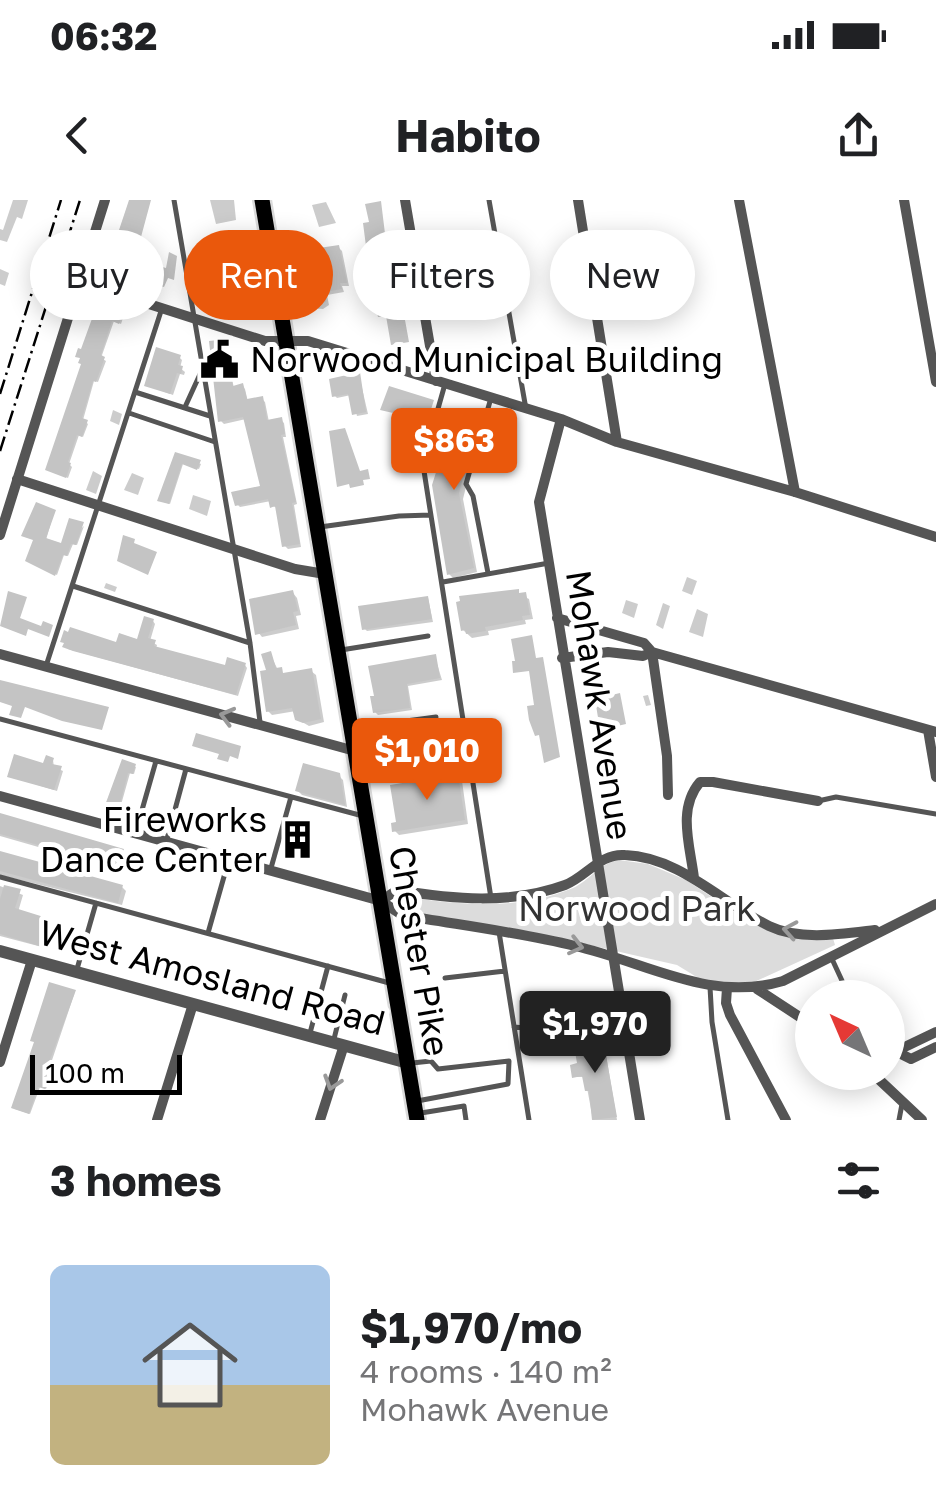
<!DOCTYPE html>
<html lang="en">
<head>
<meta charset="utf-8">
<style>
  :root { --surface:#fff; --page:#f2f2f2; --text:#202124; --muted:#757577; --line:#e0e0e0; --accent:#ea580c }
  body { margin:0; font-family:"Golos Text",sans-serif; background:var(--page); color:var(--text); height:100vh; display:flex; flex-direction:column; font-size:38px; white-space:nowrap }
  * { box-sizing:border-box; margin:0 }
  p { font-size:32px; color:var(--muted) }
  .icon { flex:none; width:55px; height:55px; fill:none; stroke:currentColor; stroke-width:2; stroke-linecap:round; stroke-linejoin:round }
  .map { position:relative; height:920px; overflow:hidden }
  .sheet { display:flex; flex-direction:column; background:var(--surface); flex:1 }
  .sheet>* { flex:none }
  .hud { position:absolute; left:30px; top:30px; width:878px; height:90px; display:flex; gap:20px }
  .needle { width:65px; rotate:316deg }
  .fabs { position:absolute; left:795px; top:780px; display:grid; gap:20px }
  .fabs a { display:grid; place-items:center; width:110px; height:110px; border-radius:50%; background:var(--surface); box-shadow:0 5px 25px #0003; font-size:50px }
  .scale { position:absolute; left:30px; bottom:25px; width:152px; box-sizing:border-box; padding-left:10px; border:5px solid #000; border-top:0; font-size:28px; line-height:35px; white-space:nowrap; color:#000; -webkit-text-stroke:8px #fff; paint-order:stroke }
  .price { position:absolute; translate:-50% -85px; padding:0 22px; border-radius:10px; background:var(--accent); color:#fff; font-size:32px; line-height:65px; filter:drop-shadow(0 2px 5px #0008) }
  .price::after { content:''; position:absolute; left:50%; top:60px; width:30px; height:22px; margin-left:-15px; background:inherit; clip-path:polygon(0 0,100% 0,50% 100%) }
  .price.current { background:#222; color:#fff }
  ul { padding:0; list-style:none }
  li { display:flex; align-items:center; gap:30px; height:250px; padding:0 50px }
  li+li { border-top:2px solid var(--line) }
  li span { display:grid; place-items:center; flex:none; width:280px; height:200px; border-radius:15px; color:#555 }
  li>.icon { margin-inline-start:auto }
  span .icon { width:120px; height:120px; fill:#fffc; stroke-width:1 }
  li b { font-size:42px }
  h2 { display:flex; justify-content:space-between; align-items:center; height:120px; padding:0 50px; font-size:42px }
  .tag { padding:0 35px; border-radius:45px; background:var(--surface); box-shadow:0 5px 25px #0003; font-size:35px; line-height:90px }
  .tag.current { background:var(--accent); color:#fff }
  .status { display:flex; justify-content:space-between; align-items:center; height:70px; padding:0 50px; background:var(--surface); direction:ltr }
  .status svg { height:28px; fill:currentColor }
  header { display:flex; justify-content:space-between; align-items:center; height:130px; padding:0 50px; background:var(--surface); font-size:45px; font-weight:700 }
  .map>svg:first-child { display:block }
</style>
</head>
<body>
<div class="status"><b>06:32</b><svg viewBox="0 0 49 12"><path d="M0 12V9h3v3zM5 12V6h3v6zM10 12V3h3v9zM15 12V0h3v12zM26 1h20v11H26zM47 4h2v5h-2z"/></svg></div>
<header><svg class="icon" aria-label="back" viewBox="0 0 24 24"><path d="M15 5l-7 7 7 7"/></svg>Habito<svg class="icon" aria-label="share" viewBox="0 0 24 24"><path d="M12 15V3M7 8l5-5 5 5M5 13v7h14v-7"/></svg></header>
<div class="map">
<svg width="936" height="920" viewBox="0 0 936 920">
  <rect width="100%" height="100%" fill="#fff"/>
  <path fill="#dcdcdc" d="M 619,660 L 648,664 L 686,680 L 751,723 L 780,735 L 832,735 L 835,745 L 741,788 L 713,787 L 677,765 L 559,738 L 403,711 L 401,696 C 457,705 519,711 573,688 C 590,680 600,663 619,660 Z"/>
  <path fill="#0003" d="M 13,0 L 28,0 L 22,19 L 17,17 L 7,42 L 0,40 L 0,29 L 3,30 Z
    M 210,0 L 234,0 L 236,20 L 216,24 Z
    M 326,2 L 336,23 L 319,27 L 312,5 Z
    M 235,36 L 239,49 L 222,53 L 218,40 Z
    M 338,47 L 342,51 L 349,86 L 342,86 L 344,92 L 327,95 L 329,105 L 323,109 L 312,108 L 308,105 Z
    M 0,69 L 9,73 L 5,86 L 0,84 Z
    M 99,105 L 124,115 L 121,124 L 114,121 L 101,158 L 106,161 L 98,182 L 94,181 L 83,220 L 88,224 L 83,237 L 79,235 L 69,264 L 72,267 L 68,278 L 50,271 Z
    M 224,144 L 234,188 L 242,186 L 245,189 L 248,202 L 262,199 L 265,202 L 269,222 L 281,220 L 284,223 L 286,237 L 283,237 L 297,304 L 294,305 L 301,347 L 288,349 L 285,346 L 278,308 L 272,306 L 271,301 L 240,307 L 237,304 L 263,288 L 246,219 L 224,224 L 221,221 Z
    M 179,157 L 182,160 L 180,168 L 185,172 L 184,175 L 180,174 L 173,195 L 146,185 Z
    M 359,175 L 368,214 L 357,216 L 351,195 L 337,198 L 335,196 Z
    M 113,210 L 122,214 L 119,225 L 110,221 Z
    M 478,219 L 482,223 L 463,299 L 477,372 L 453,378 L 449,374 L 435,285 Z
    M 177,255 L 201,264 L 199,269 L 183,264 L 170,304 L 161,301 Z
    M 93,271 L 102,276 L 96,294 L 86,290 Z
    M 132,273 L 144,278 L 138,295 L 124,290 Z
    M 193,295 L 211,301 L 207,316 L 189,309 Z
    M 54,312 L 46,340 L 62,346 L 84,326 L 77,345 L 73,344 L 68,356 L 64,355 L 57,375 L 29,362 Z
    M 687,377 L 697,381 L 692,395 L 682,391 Z
    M 106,383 L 117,387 L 115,392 L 104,388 Z
    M 293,393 L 297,398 L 301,415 L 296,416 L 299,429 L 262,437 L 258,432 Z
    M 521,395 L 529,399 L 533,419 L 525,420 L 526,424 L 488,431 L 489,435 L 472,438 L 463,430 Z
    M 428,398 L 433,422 L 367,431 L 364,428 Z
    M 626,400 L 638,404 L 634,418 L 622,413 Z
    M 663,403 L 670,406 L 663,429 L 656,425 Z
    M 697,409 L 708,414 L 703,437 L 689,432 Z
    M 153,421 L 155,424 L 150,441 L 157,445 L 156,449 L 227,468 L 245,465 L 247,468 L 238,496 L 68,449 L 139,442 Z
    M 270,454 L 278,470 L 286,475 L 311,471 L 316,475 L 324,522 L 309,526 L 297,519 L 296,511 L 272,515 L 268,511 Z
    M 435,457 L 442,480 L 408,486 L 412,510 L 378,515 L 375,512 Z
    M 648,495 L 651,505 L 646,506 L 643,496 Z
    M 426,528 L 432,546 L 451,542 L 455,552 L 402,561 L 399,558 Z
    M 53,560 L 54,567 L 63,571 L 57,591 L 9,576 L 45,567 Z
    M 124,563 L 136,567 L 134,574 L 130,573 L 119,612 L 108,609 Z
    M 338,575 L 343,580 L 347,607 L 302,595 L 298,591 Z
    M 457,577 L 462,581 L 468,624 L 399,635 L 395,631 Z
    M 0,616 L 123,651 L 127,656 L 122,671 L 0,636 Z
    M 296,624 L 310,630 L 301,661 L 288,655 Z
    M 0,654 L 122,687 L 126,691 L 122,705 L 0,675 Z
    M 0,686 L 23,695 L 18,712 L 49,723 L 42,747 L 0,736 Z
    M 75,792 L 46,878 L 49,881 L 46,889 L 40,887 L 30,914 L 15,909 Z
    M 601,835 L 603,837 L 617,920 L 593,920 L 585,877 L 575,877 Z"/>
  <path fill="#c4c4c4" d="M 129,0 L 151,0 L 141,37 L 119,30 Z
    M 381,1 L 387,50 L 398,98 L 401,98 L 409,142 L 391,145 L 386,116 L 378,117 L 375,102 L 382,100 L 372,53 L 367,54 L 363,23 L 369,22 L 365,4 Z
    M 339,45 L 347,83 L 340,83 L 342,89 L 325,92 L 326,102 L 320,103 L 319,109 L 315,104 L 306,106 L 300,72 L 322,68 L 319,48 Z
    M 169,52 L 177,56 L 174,80 L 168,78 L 164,87 L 140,81 L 144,69 L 156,73 L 159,66 L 166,68 Z
    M 98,102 L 124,111 L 119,124 L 112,121 L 101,155 L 105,157 L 96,182 L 93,181 L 82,218 L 88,220 L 82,237 L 77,235 L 68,262 L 71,263 L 66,278 L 45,270 L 81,164 L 78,163 L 80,158 L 75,157 L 78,148 L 81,149 Z
    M 218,140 L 225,142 L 233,186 L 243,183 L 247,199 L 263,196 L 267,220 L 282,217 L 285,234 L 281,235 L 296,302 L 292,303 L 300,344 L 282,347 L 275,306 L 270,308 L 268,299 L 235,306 L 231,292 L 260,286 L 243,217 L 218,222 L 209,141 Z
    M 156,147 L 181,155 L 178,165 L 183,166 L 181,174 L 177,173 L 170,194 L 144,186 Z
    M 360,172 L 366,212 L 352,215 L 348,194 L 332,197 L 329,179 Z
    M 389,186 L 434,200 L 425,228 L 413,224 L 415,218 L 380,210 Z
    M 456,209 L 479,217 L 459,293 L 474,368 L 447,375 L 432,285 Z
    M 345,228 L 360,271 L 368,269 L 370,279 L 363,280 L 364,285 L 350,288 L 349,284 L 337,287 L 329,231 Z
    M 175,252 L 201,260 L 197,270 L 182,264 L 169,304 L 157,301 Z
    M 36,302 L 56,310 L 46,338 L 61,343 L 69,318 L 84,322 L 76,345 L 71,344 L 67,356 L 63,355 L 55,376 L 25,361 L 33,340 L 21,336 Z
    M 123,335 L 135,339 L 134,343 L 157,352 L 148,375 L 117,361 Z
    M 519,389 L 519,393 L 526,392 L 530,415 L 522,416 L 523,420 L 485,427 L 486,431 L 466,434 L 465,430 L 461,431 L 456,402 L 460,401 L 459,396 Z
    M 293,390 L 298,411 L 293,412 L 296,425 L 255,435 L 249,399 Z
    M 8,391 L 27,397 L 20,418 L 41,426 L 43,421 L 53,425 L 49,437 L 28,429 L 26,436 L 0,426 Z
    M 428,396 L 432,419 L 362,430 L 358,406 Z
    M 144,416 L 154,419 L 148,438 L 156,440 L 154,446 L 225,465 L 227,457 L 246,463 L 236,495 L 73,451 L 62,447 L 64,443 L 60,442 L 64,430 L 68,432 L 70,427 L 116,442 L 119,433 L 137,439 Z
    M 532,435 L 536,458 L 543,457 L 560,557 L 544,563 L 539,535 L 535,536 L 529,520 L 527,506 L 534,505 L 529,471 L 513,473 L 512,461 L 515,461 L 511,439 Z
    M 271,451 L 276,468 L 282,467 L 283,473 L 312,468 L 321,519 L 303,523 L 295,520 L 292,508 L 266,512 L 260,471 L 266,470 L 261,454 Z
    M 436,454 L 440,478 L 407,484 L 410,508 L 373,513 L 370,496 L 374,496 L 368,466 Z
    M 0,480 L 109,507 L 102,530 L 62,521 L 25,507 L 21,518 L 9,515 L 12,506 L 0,502 Z
    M 620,493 L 626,524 L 600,530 L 595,499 Z
    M 427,526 L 430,543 L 451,540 L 453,550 L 397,560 L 393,531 Z
    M 196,533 L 241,546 L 238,559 L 230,556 L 228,562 L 217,559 L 219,554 L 192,546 Z
    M 14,554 L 43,563 L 46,555 L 54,558 L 52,564 L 62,566 L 54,590 L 7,577 Z
    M 122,559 L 136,564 L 133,574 L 128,573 L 118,612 L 104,608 Z
    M 303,563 L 340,573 L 345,605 L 295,591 Z
    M 458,574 L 465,620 L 392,632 L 391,623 L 396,622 L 390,585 Z
    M 0,613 L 124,649 L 118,668 L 0,634 Z
    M 0,651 L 123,685 L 118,703 L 0,671 Z
    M 4,685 L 21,689 L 15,708 L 47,718 L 39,746 L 0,734 L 0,699 Z
    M 49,782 L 76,790 L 44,876 L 48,877 L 45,889 L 38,887 L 29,914 L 11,908 L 34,842 L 30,841 Z
    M 602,833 L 617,917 L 592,920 L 589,891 L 585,891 L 582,876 L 572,878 L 570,865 L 577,863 L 574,846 L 581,845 L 580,837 Z"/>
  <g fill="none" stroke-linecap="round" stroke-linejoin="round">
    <defs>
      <path id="primary" d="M 262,0 L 417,920"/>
    </defs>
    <use href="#primary" stroke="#dbdbdb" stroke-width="20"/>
    <path stroke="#555" stroke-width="5" d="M 174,0 L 250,443 L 260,522
      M 489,0 L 526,209
      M 445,184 L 424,258 L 424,271 L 491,698
      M 135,192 L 210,216
      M 185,207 L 201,172
      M 129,213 L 215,242
      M 320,327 L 399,316 L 431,315
      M 488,373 L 473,296 L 466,284 L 491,198
      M 443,382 L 549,363
      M 73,386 L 250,443
      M 341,450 L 428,436
      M 46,466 L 162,108
      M 0,519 L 363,616
      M 354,528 L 436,517
      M 818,601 L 836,597 L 936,614
      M 136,631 L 156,561
      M 167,639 L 186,569
      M 271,668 L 291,597
      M 0,677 L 393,784
      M 499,732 L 529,920
      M 208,733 L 229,659
      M 832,759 L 850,798
      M 77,769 L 96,703
      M 445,778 L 505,771
      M 710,787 L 712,822 L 728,920
      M 514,827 L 547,830 L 589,822
      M 310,833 L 328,766
      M 334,839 L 345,795
      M 412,863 L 431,861 L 438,869 L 509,861 L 508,884 L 417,901
      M 421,913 L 464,906 L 466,920
      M 899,920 L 902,904"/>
    <path stroke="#555" stroke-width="10" d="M 405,0 L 436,181
      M 578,0 L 617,242
      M 739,0 L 795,292
      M 904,0 L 936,182
      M 80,82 L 265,141 L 308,141 L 561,219 L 617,242 L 795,292 L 936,337
      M 561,219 L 539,302 L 640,920
      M 17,279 L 295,369 L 325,374
      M 0,335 L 105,0
      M 557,418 L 644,443 L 652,452 L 667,556 L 668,595
      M 0,454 L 355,551
      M 562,458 L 608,452 L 643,456 L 652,452 L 936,532
      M 928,530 L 936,577
      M 0,596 L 381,701 L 402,715 C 459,725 518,732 575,746 C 646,762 709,803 783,781 L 936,704
      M 694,678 C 690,645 677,609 700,582 L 713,582 L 818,601
      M 381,701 L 397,690 C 451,699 511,705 565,685 C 586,677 600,653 625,655 C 680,657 722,703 769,726 C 800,741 842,734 875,730
      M 727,788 L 726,803 L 730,815 L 786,920
      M 757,789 L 812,825
      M 895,851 L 911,859 L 936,847
      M 888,855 L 936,832
      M 0,862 L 32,760
      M 871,872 L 922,920
      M 157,920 L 193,804
      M 320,920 L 344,845"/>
    <path stroke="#555" stroke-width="12" d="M 0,751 L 408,863"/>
    <use href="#primary" stroke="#000" stroke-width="15"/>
    <path stroke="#000" stroke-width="2.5" stroke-dasharray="15 5 2.5 5" stroke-linecap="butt" d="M 0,194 L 61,0
      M 0,251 L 80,0"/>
  </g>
  <defs><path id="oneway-chevron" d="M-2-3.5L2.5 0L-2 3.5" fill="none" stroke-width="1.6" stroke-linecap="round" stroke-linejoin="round" transform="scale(2.5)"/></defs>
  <g stroke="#999">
    <use href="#oneway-chevron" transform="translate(227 516) rotate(-165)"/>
    <use href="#oneway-chevron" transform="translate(790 730) rotate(-170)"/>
    <use href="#oneway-chevron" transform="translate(576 746) rotate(14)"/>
    <use href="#oneway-chevron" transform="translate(332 883) rotate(108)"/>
  </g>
  <defs>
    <symbol id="civic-bare" viewBox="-9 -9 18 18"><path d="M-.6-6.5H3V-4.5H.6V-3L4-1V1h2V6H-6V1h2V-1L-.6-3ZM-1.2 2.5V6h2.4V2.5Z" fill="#000" stroke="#fff" stroke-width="2.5" paint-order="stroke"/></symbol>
    <symbol id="building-bare" viewBox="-9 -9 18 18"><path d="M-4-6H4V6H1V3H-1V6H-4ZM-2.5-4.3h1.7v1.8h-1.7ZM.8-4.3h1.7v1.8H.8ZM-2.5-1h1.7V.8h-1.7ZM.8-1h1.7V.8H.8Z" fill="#000" stroke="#fff" stroke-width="2.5" paint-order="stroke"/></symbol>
  </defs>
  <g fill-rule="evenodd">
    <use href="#civic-bare" x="192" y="132" width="55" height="55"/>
    <use href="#building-bare" x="270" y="612" width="55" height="55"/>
  </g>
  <g text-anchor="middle" stroke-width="10" stroke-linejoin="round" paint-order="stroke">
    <g font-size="35" fill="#000" stroke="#fff" text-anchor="start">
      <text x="250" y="172">Norwood Municipal Building</text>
      <text x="267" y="632" text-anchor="end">Fireworks<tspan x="267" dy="40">Dance Center</tspan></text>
    </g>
    <g font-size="35" fill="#000" stroke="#fff">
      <text transform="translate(599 505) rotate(81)" y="12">Mohawk Avenue</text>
      <text transform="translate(419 751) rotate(80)" y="12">Chester Pike</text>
      <text transform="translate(212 778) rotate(15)" y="12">West Amosland Road</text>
    </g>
    <g font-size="35" fill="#333" stroke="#fff">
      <text x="637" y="721">Norwood Park</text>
    </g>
  </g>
</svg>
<div class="fabs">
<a><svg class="needle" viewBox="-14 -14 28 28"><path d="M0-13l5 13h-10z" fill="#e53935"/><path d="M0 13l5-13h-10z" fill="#757577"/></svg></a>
</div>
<div class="scale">100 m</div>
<b class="price" style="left:454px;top:293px">$863</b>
<b class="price" style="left:427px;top:603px">$1,010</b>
<b class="price current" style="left:595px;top:876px">$1,970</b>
<div class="hud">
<a class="tag">Buy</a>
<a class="tag current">Rent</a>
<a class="tag">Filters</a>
<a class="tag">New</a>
</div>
</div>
<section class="sheet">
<h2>3 homes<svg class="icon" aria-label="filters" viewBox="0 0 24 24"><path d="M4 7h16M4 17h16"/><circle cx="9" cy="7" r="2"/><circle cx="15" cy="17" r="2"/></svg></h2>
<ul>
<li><span style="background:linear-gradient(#a9c7e8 60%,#c2b280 0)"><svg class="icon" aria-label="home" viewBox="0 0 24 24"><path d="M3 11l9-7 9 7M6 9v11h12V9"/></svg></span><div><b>$1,970/mo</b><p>4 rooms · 140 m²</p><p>Mohawk Avenue</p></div></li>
</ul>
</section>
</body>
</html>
